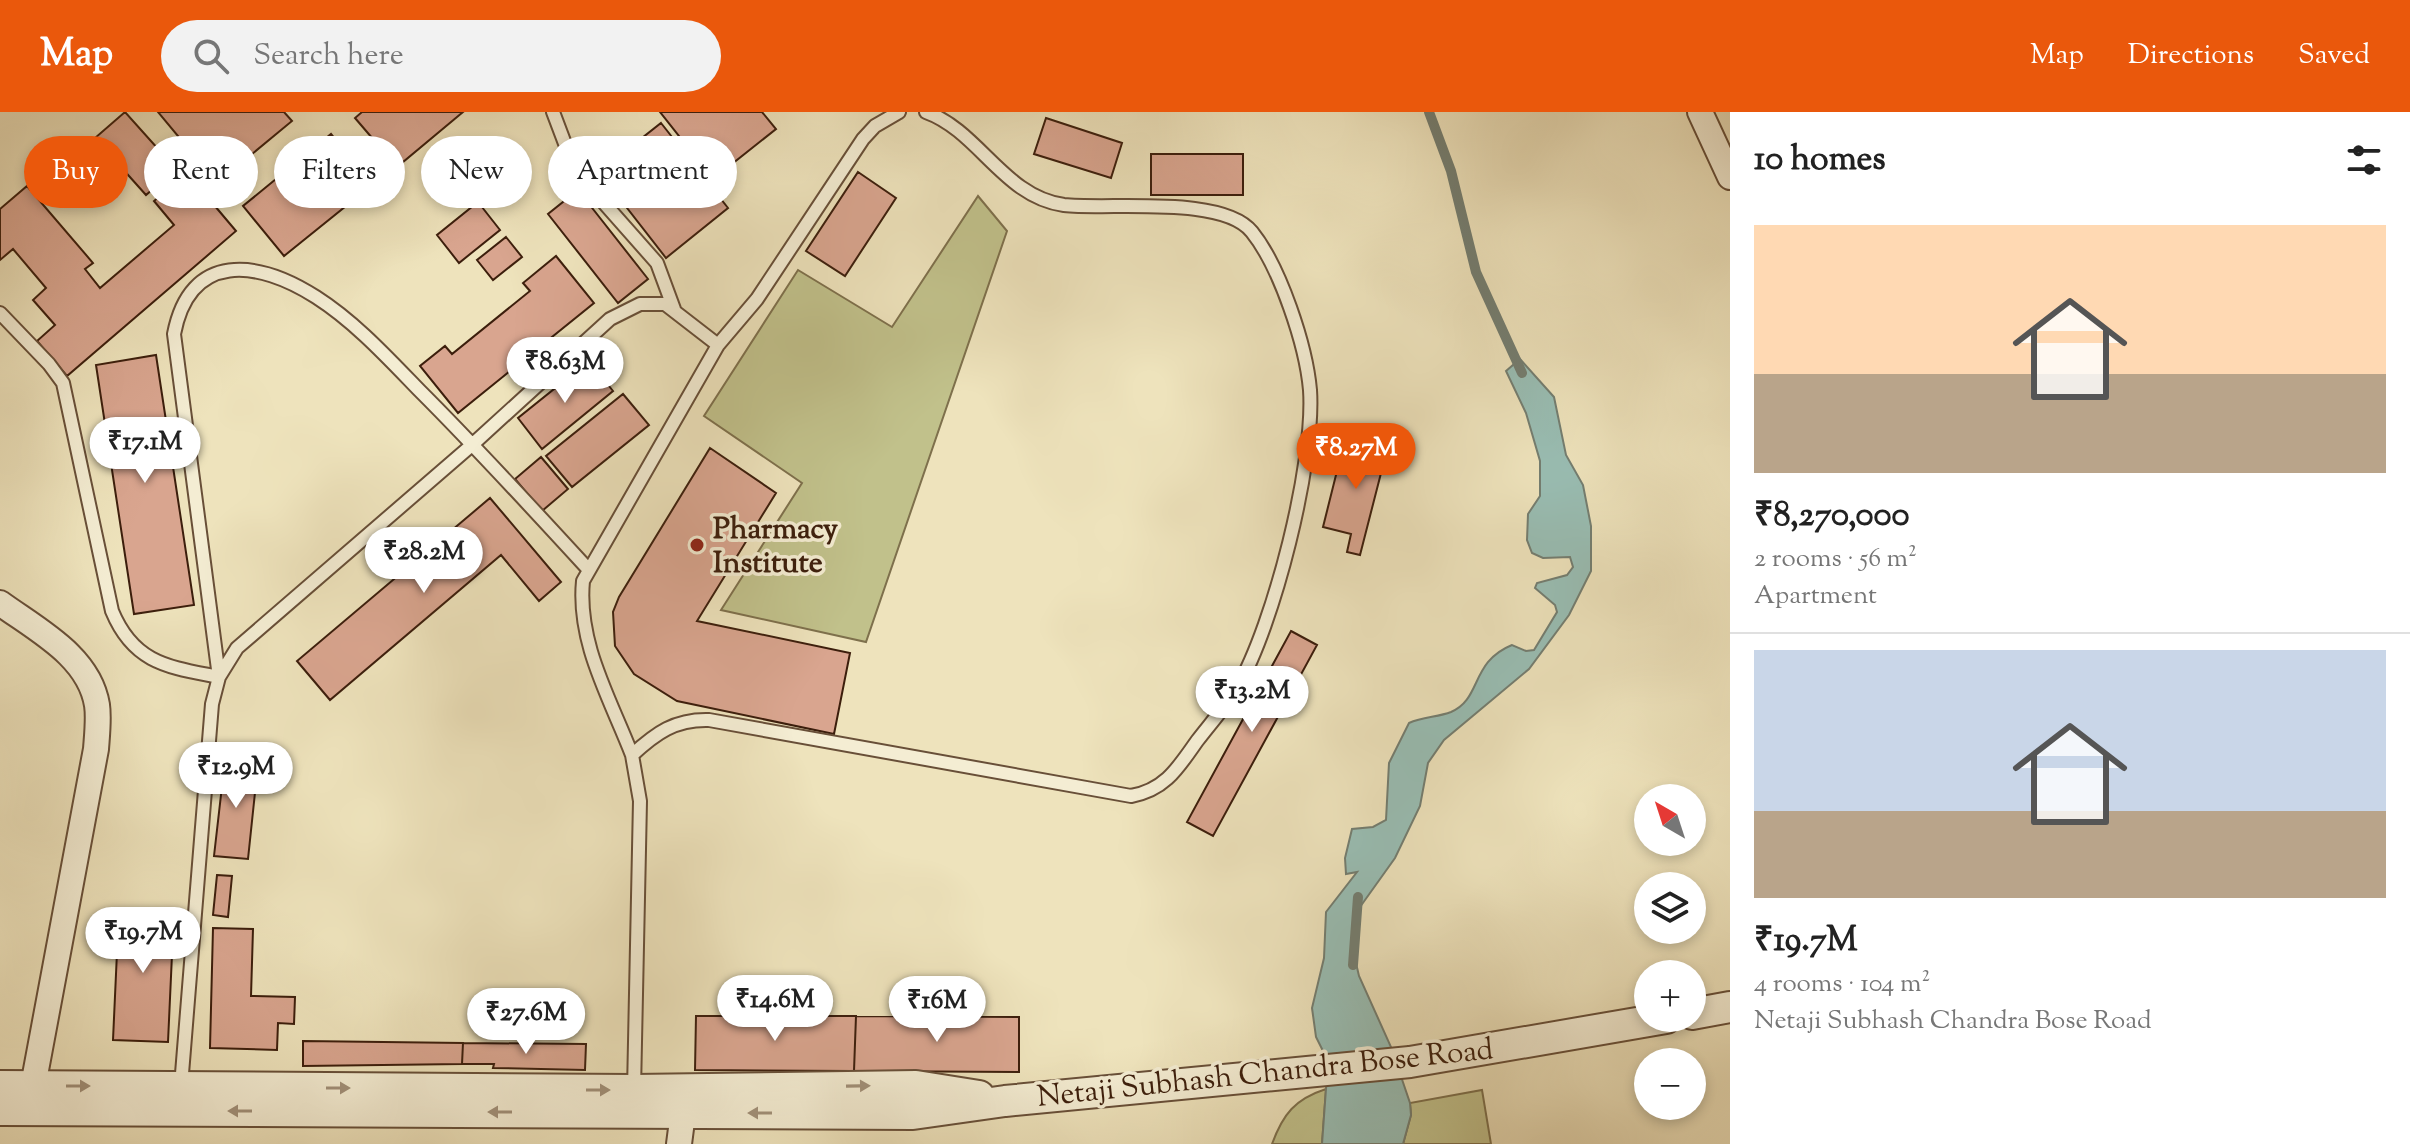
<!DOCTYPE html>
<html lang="en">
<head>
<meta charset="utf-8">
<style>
  :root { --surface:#fff; --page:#f2f2f2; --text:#222; --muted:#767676; --line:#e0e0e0; --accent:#ea580c }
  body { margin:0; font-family:"Sorts Mill Goudy",serif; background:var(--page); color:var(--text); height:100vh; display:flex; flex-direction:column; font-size:30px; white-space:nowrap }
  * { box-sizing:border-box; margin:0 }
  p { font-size:26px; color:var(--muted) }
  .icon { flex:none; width:44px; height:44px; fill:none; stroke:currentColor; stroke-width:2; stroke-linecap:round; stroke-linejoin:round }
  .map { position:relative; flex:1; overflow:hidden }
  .sheet { display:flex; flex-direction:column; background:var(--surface); width:680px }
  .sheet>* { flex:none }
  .banner { position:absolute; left:24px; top:24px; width:760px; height:72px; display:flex; gap:16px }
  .needle { width:52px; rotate:321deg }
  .buttons { position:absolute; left:1634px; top:672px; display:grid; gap:16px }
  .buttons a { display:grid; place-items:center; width:72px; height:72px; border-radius:50%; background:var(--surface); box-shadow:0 4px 12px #0003; font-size:40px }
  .price { position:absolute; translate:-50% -68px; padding:0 18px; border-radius:28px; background:#fff; color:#222; font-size:26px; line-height:52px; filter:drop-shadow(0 2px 4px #0008) }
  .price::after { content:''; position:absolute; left:50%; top:48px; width:24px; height:18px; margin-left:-12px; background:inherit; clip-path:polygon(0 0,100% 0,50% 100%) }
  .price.selected { background:var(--accent); color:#fff }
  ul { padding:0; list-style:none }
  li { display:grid; align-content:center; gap:16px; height:424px; padding:0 24px }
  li+li { border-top:2px solid var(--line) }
  li span { display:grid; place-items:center; height:248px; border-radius:0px; color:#555 }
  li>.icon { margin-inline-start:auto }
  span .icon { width:144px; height:144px; fill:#fffc; stroke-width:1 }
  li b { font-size:34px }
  h2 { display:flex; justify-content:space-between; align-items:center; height:96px; padding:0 24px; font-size:34px }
  .chip { padding:0 28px; border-radius:36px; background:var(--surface); box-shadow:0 4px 12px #0003; font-size:28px; line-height:72px }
  .chip.selected { background:var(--accent); color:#fff }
  header { display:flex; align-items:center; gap:48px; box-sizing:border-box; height:112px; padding:0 40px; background:var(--accent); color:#fff }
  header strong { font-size:38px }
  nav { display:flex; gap:44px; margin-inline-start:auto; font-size:28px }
  .search { width:560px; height:72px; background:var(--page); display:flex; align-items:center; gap:20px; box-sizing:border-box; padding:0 28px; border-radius:44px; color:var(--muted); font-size:30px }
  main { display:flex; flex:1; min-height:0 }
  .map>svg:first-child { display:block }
</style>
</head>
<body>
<header>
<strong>Map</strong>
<div class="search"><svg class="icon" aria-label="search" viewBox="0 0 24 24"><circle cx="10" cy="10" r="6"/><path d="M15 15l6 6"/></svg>Search here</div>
<nav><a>Map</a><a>Directions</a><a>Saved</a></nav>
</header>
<main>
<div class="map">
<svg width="1730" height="1032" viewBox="0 0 1730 1032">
  <rect width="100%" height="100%" fill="#eee3bc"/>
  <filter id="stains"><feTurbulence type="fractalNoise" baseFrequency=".0025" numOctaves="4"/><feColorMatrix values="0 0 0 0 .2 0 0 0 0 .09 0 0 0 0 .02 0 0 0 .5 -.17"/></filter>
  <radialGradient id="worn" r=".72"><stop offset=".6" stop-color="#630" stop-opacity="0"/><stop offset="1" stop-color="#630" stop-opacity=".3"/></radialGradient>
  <path fill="#c1c18b" stroke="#7e704c" stroke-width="2" d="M 978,84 L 1007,119 L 866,530 L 721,498 L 802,371 L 704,304 L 798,158 L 892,215 Z
    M 1326,977 L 1322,1032 L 1272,1032 C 1283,1002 1295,987 1326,977 Z
    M 1482,978 L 1491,1032 L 1403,1032 L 1411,1003 L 1410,991 Z"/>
  <path fill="#99beb4" stroke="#747e71" stroke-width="2" d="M 1520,247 L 1554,285 L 1566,343 L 1583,373 L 1591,414 L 1591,459 L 1569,503 L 1529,557 L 1444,628 L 1428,651 L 1420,694 L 1395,746 L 1355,802 L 1352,834 L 1359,864 L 1391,935 L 1410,991 L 1411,1003 L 1403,1032 L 1322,1032 L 1328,949 L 1316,925 L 1312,896 L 1324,846 L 1326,800 L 1357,760 L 1346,762 L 1345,746 L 1352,717 L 1373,715 L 1386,708 L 1389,651 L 1409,611 C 1423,605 1438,605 1451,600 C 1482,587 1470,550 1512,533 L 1526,539 L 1534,538 L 1557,500 L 1555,493 L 1535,476 L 1537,471 L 1567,463 L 1573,455 L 1570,445 L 1543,446 L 1532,441 L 1527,428 L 1528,402 L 1540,384 L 1540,349 L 1526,301 L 1506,259 Z"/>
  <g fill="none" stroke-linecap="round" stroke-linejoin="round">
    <path stroke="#747e71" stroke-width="10" d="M 1429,0 L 1451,59 L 1476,160 L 1522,261
      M 1353,853 L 1358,785"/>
  </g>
  <path fill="#d9a58f" stroke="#3c1e0c" stroke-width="2" d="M 125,0 L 176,57 L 146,83 L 95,26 Z
    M 158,0 L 284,0 L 292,9 L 217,71 Z
    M 362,0 L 463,0 L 397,55 L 355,6 Z
    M 660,0 L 762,0 L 776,17 L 713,67 Z
    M 1046,6 L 1122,31 L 1111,66 L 1034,42 Z
    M 661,11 L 728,96 L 666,146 L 599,60 Z
    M 331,22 L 372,73 L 284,144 L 243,94 Z
    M 1151,42 L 1243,42 L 1243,83 L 1151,83 Z
    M 858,60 L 896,86 L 845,164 L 806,139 Z
    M 187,61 L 236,119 L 67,264 L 37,229 L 55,213 L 33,188 L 46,176 L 13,137 L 0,148 L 0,97 L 27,74 L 93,151 L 85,157 L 100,176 L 174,113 L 154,89 Z
    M 578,78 L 648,167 L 618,191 L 548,102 Z
    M 478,90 L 500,118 L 459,151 L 437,123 Z
    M 506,125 L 522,145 L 493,168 L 477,148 Z
    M 556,144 L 594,191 L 458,301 L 420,254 L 445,234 L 452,242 L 530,179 L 523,171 Z
    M 156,243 L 194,493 L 134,502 L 96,253 Z
    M 589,249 L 613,279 L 542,337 L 518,306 Z
    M 623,282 L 649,313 L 572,375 L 546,344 Z
    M 1376,323 L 1390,326 L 1360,443 L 1347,440 L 1351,422 L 1323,415 L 1344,331 L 1372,338 Z
    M 710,336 L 776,381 L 697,509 L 850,541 L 834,622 L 677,589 L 634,562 L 615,534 L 613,500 L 619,485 Z
    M 541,345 L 568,377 L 542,399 L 515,367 Z
    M 490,386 L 561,470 L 539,489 L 501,443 L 330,588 L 297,549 Z
    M 1291,519 L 1317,533 L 1213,724 L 1187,710 Z
    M 225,648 L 258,652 L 248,747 L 214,744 Z
    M 217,763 L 232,764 L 228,805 L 213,803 Z
    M 119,796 L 174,799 L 168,930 L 113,928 Z
    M 213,816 L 253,817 L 251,884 L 295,885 L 294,912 L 278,911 L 277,938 L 210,936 Z
    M 696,904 L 856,904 L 854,959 L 695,958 Z
    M 856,904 L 1019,905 L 1019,960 L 854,959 Z
    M 303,929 L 463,931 L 462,952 L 303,954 Z
    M 463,931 L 586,932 L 585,958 L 493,956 L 494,952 L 462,952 Z"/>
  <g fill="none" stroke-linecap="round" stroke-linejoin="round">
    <defs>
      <path id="service" d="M 553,0 L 567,37 L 589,74 L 657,151 L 674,197
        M 0,201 L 49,252 L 63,271 L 112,499 C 134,552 169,555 219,565 L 174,222 C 190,139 258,148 316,185 C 355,210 387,245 420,279 C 478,337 533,397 588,457
        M 632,643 C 610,586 577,531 583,469 L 718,233
        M 181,974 L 212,592 L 219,565 L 237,536 L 473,332 L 610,207 L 640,192 L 665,192 L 718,233 L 757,187 L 863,27 L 875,14 L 899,0
        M 634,978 L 640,689 L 632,643 C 656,621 675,607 709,608 L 1131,684 C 1165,678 1178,656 1197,629 C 1210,612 1226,594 1237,576 C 1274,513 1315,350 1310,278 C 1306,233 1280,155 1252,120 C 1223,83 1110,98 1064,93 C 1004,85 979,19 926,0"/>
      <path id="minor" d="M 1700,0 L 1730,65
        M 0,491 C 37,518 89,544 97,593 C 99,606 97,623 96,637 L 33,974
        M 679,1032 L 683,1001"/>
      <path id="tertiary" d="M 1692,902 L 1730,895
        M 0,974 L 634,978 L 916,974 L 979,984
        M 0,998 L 913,1002 L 1005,989 L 1410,950 L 1666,906"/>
    </defs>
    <use href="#service" stroke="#684f38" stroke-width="16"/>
    <use href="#minor" stroke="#684f38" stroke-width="28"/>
    <use href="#tertiary" stroke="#684f38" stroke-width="34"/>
    <use href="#service" stroke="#f4edd3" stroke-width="12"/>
    <use href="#minor" stroke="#f4edd3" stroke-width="24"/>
    <use href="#tertiary" stroke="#f4edd3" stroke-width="30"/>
  </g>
  <defs><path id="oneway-solid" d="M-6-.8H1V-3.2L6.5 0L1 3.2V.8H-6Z" transform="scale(2)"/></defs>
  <g fill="#a19079">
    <use href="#oneway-solid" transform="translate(78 974)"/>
    <use href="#oneway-solid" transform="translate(858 974) rotate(-1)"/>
    <use href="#oneway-solid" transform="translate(338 976)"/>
    <use href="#oneway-solid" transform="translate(598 978)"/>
    <use href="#oneway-solid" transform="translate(240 999) rotate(-180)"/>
    <use href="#oneway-solid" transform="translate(500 1000) rotate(-180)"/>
    <use href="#oneway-solid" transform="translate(760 1001) rotate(-180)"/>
  </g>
  <circle fill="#8f2418" stroke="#f4edd3" stroke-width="3" cx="697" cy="433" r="8"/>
  <g text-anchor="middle" stroke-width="7" stroke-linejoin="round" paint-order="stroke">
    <g font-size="30" font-weight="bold" fill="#3c1e0c" stroke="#f4edd3" text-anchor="start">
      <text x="713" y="426">Pharmacy<tspan x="713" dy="34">Institute</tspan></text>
    </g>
    <g font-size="30" fill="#3c1e0c" stroke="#f4edd3">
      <text transform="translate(1265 960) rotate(-6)" y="10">Netaji Subhash Chandra Bose Road</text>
    </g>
  </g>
  <rect width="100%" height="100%" filter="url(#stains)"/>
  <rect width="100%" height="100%" fill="url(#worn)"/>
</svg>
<div class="buttons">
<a><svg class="needle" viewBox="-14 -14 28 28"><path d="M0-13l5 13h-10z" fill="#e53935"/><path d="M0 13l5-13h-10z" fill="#767676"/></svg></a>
<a><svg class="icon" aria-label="layers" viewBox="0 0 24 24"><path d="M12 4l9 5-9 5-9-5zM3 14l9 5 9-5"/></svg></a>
<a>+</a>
<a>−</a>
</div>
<b class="price" style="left:565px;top:293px">₹8.63M</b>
<b class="price" style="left:145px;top:373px">₹17.1M</b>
<b class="price selected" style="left:1356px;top:379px">₹8.27M</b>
<b class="price" style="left:424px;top:483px">₹28.2M</b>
<b class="price" style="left:1252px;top:622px">₹13.2M</b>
<b class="price" style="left:236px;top:698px">₹12.9M</b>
<b class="price" style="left:143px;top:863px">₹19.7M</b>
<b class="price" style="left:775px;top:931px">₹14.6M</b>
<b class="price" style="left:937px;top:932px">₹16M</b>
<b class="price" style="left:526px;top:944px">₹27.6M</b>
<div class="banner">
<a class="chip selected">Buy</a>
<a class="chip">Rent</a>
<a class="chip">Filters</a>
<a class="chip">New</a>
<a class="chip">Apartment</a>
</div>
</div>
<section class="sheet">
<h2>10 homes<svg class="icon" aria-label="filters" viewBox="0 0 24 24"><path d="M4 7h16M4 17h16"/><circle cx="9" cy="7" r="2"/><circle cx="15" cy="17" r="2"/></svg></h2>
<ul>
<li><span style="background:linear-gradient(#ffd9b3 60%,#b9a48a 0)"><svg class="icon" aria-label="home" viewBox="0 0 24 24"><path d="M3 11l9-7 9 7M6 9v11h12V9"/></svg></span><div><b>₹8,270,000</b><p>2 rooms · 56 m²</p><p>Apartment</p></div></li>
<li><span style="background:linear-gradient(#c9d6e8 65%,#b9a48a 0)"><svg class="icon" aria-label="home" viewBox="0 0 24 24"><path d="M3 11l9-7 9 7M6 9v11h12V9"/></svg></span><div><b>₹19.7M</b><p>4 rooms · 104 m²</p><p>Netaji Subhash Chandra Bose Road</p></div></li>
</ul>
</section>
</main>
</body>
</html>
